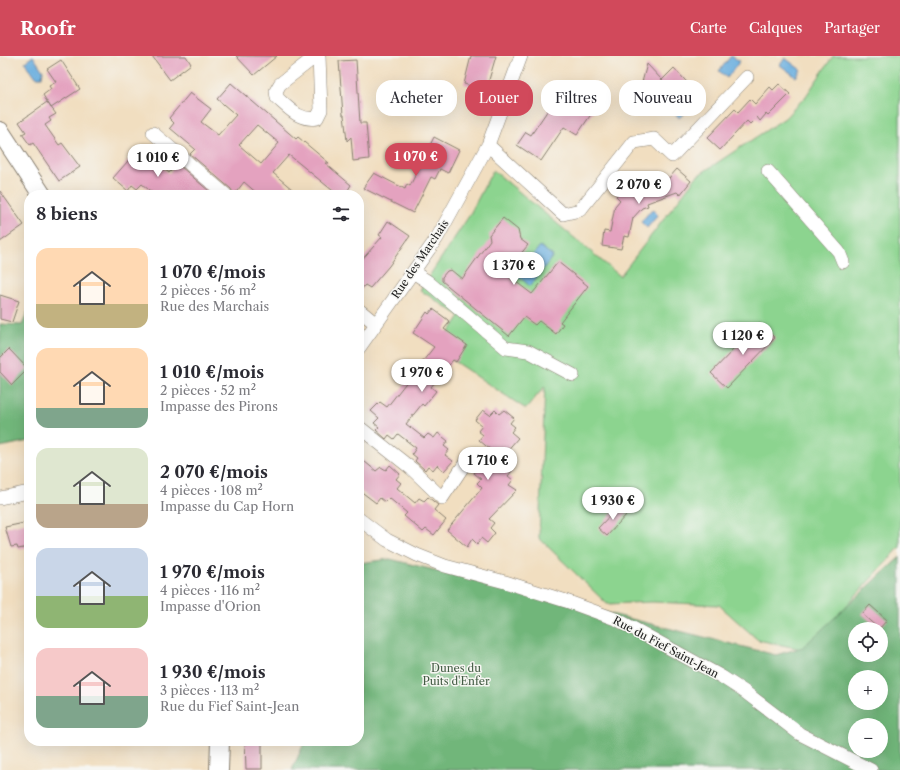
<!DOCTYPE html>
<html lang="fr">
<head>
<meta charset="utf-8">
<style>
  :root { --surface:#fff; --page:#f2f2f3; --text:#2b2b33; --muted:#7c7c81; --accent:#d1495b }
  body { margin:0; font-family:"Libre Caslon Text",serif; background:var(--page); color:var(--text); height:100vh; display:flex; flex-direction:column; font-size:15px; white-space:nowrap }
  * { box-sizing:border-box; margin:0 }
  p { font-size:13px; color:var(--muted) }
  .icon { flex:none; width:22px; height:22px; fill:none; stroke:currentColor; stroke-width:2; stroke-linecap:round; stroke-linejoin:round }
  .map { position:relative; flex:1; overflow:hidden }
  .panel { position:absolute; left:24px; top:134px; width:340px; height:556px; display:flex; flex-direction:column; background:var(--surface); border-radius:16px; box-shadow:0 4px 16px #0002 }
  .panel>* { flex:none }
  .hud { position:absolute; left:376px; top:24px; width:380px; height:36px; display:flex; gap:8px }
  .tools { position:absolute; left:848px; top:566px; display:grid; gap:8px }
  .tools a { display:grid; place-items:center; width:40px; height:40px; border-radius:50%; background:var(--surface); box-shadow:0 4px 16px #0002; font-size:20px }
  .price { position:absolute; translate:-50% -34px; padding:0 9px; border-radius:14px; background:#fff; color:#222; font-size:13px; line-height:26px; filter:drop-shadow(0 1px 2px #0008) }
  .price::after { content:''; position:absolute; left:50%; top:24px; width:12px; height:9px; margin-left:-6px; background:inherit; clip-path:polygon(0 0,100% 0,50% 100%) }
  .price.active { background:var(--accent); color:#fff }
  ul { padding:0; list-style:none }
  li { display:flex; align-items:center; gap:12px; height:100px; padding:0 12px }
  li span { display:grid; place-items:center; flex:none; width:112px; height:80px; border-radius:12px; color:#555 }
  li>.icon { margin-inline-start:auto }
  span .icon { width:48px; height:48px; fill:#fffc; stroke-width:1 }
  li b { font-size:17px }
  h2 { display:flex; justify-content:space-between; align-items:center; height:48px; padding:0 12px; font-size:17px }
  .chip { padding:0 14px; border-radius:16px; background:var(--surface); box-shadow:0 4px 16px #0002; font-size:14px; line-height:36px }
  .chip.active { background:var(--accent); color:#fff }
  header { display:flex; align-items:center; gap:24px; box-sizing:border-box; height:56px; padding:0 20px; background:var(--accent); color:#fff }
  header strong { font-size:19px }
  nav { display:flex; gap:22px; margin-inline-start:auto; font-size:14px }
  .map>svg:first-child { display:block }
</style>
</head>
<body>
<header>
<strong>Roofr</strong>
<nav><a>Carte</a><a>Calques</a><a>Partager</a></nav>
</header>
<div class="map">
<svg width="900" height="714" viewBox="0 0 900 714">
  <rect width="100%" height="100%" fill="#f6f6f2"/>
  <filter id="ink" filterUnits="userSpaceOnUse"><feTurbulence type="fractalNoise" baseFrequency=".025" numOctaves="2"/><feDisplacementMap in="SourceGraphic" scale="8" xChannelSelector="R" yChannelSelector="G"/><feConvolveMatrix kernelMatrix="1 2 1 2 8 2 1 2 1" color-interpolation-filters="sRGB"/></filter>
  <filter id="wash" filterUnits="userSpaceOnUse"><feTurbulence type="fractalNoise" baseFrequency=".012" numOctaves="4" result="noise"/><feDisplacementMap in="SourceGraphic" scale="16" xChannelSelector="R" yChannelSelector="G"/><feGaussianBlur stdDeviation="0.9" result="paint"/><feColorMatrix in="noise" values="0 0 0 0 0 0 0 0 0 0 0 0 0 0 0 0 0 1.4 0 .05"/><feComposite in="paint" operator="in"/></filter>
  <g filter="url(#wash)">
    <rect width="100%" height="100%" fill="#f1dec0"/>
    <path fill="#8cd48f" stroke="#547856" d="M 833,0 L 900,0 L 900,491 L 806,594 L 758,584 L 719,549 L 653,546 L 607,548 L 539,482 L 545,330 L 526,353 L 437,294 L 460,260 L 420,234 L 469,160 L 493,114 L 620,220 L 697,120 L 785,62 L 806,40 Z"/>
    <path fill="#71b67a" stroke="#46694b" fill-rule="evenodd" d="M 29,253 L 29,385 L 0,391 L 0,268 L 22,269 Z
      M 900,501 L 900,714 L 292,714 L 305,685 L 359,685 L 359,507 L 390,503 L 776,599 L 803,591 ZM 855,573 L 881,573 L 881,599 L 855,599 ZM 855,621 L 881,621 L 881,647 L 855,647 ZM 855,669 L 881,669 L 881,695 L 855,695 Z"/>
    <path fill="#69adde" stroke="#42647d" d="M 33,0 L 43,15 L 42,21 L 36,21 L 25,6 Z
      M 731,0 L 740,5 L 727,22 L 719,15 Z
      M 785,2 L 801,14 L 796,21 L 780,9 Z
      M 673,39 L 687,55 L 679,62 L 665,46 Z
      M 652,153 L 658,159 L 647,172 L 641,166 Z
      M 540,190 L 553,200 L 530,230 L 517,219 Z"/>
    <g id="blocks">
      <path fill="#e4a2bf" fill-rule="evenodd" d="M 152,0 L 186,0 L 191,8 L 170,24 Z
        M 236,0 L 277,0 L 254,19 Z
        M 471,0 L 496,0 L 486,34 L 464,28 Z
        M 61,4 L 80,33 L 51,52 L 43,39 L 51,33 L 49,30 L 56,26 L 47,13 Z
        M 356,4 L 360,67 L 366,67 L 369,103 L 353,105 L 351,81 L 347,85 L 344,59 L 343,59 L 339,5 Z
        M 647,8 L 662,24 L 674,12 L 695,35 L 685,44 L 675,32 L 658,49 L 641,30 Z
        M 231,27 L 296,83 L 298,81 L 329,107 L 325,107 L 351,129 L 345,139 L 338,139 L 289,99 L 273,117 L 299,139 L 259,139 L 244,126 L 234,139 L 231,133 L 190,98 L 195,93 L 170,72 L 174,67 L 169,62 L 190,37 L 211,53 L 201,66 L 218,79 L 236,59 L 217,43 ZM 257,69 L 279,87 L 261,108 L 239,89 Z
        M 779,28 L 790,38 L 768,60 L 766,58 L 760,65 L 757,61 L 750,68 L 747,65 L 720,94 L 707,82 L 735,53 L 738,56 L 750,43 L 755,48 L 770,31 L 773,34 Z
        M 576,37 L 596,51 L 577,79 L 564,71 L 541,105 L 517,89 L 526,76 L 531,79 L 552,48 L 563,55 Z
        M 47,46 L 56,58 L 49,62 L 51,65 L 45,69 L 59,89 L 62,87 L 80,111 L 59,125 L 33,87 L 30,89 L 22,78 L 26,76 L 19,66 Z
        M 434,81 L 459,94 L 448,117 L 440,113 L 435,123 L 431,121 L 413,157 L 363,132 L 374,117 L 405,133 L 407,128 L 410,130 Z
        M 144,96 L 169,117 L 176,109 L 180,110 L 209,135 L 206,139 L 155,139 L 142,128 L 137,133 L 132,129 L 128,135 L 113,122 L 135,97 L 140,101 Z
        M 677,113 L 691,125 L 680,139 L 677,136 L 647,147 L 648,150 L 642,152 L 633,162 L 629,181 L 624,180 L 621,193 L 602,190 L 604,175 L 610,176 L 615,150 L 620,144 L 616,140 L 622,133 L 656,120 L 660,132 Z
        M 0,135 L 24,169 L 0,186 Z
        M 503,162 L 518,174 L 520,183 L 528,189 L 510,211 L 511,222 L 532,238 L 558,206 L 588,230 L 560,266 L 563,268 L 556,278 L 539,265 L 535,269 L 524,261 L 509,280 L 442,225 L 442,221 L 447,215 L 451,214 L 462,223 L 490,184 L 489,179 Z
        M 388,165 L 410,180 L 389,210 L 370,232 L 365,229 L 359,236 L 359,207 L 382,181 L 379,179 Z
        M 0,239 L 19,245 L 12,266 L 0,263 Z
        M 433,253 L 448,264 L 449,267 L 444,273 L 467,289 L 456,306 L 453,304 L 431,331 L 436,335 L 424,350 L 422,348 L 406,368 L 424,382 L 428,378 L 434,382 L 438,377 L 448,385 L 444,390 L 449,394 L 445,399 L 453,405 L 444,415 L 437,409 L 433,414 L 428,410 L 425,414 L 415,405 L 417,402 L 412,398 L 416,392 L 398,378 L 394,383 L 389,379 L 386,383 L 376,374 L 379,371 L 374,367 L 379,362 L 371,355 L 380,346 L 387,351 L 434,291 L 413,277 L 427,256 L 429,258 Z
        M 759,267 L 775,282 L 727,332 L 711,317 Z
        M 9,293 L 28,313 L 12,329 L 0,316 L 0,302 Z
        M 483,354 L 490,359 L 495,354 L 499,358 L 504,354 L 514,362 L 510,367 L 515,371 L 511,376 L 518,382 L 499,404 L 512,415 L 508,420 L 513,424 L 509,429 L 517,434 L 489,463 L 494,467 L 490,472 L 495,477 L 487,487 L 481,482 L 477,488 L 472,483 L 467,491 L 447,474 L 482,432 L 477,427 L 481,423 L 474,417 L 492,395 L 479,384 L 483,379 L 478,375 L 482,370 L 475,364 Z
        M 359,401 L 376,415 L 381,411 L 386,414 L 390,409 L 400,418 L 396,423 L 401,427 L 397,432 L 415,447 L 419,442 L 424,445 L 428,441 L 438,449 L 434,454 L 446,464 L 434,479 L 426,473 L 423,476 L 404,460 L 407,457 L 389,442 L 385,446 L 380,442 L 376,447 L 359,434 Z
        M 619,450 L 627,458 L 607,480 L 598,472 Z
        M 29,466 L 29,491 L 18,493 L 17,490 L 11,491 L 5,471 Z
        M 870,549 L 887,564 L 879,573 L 862,558 Z
        M 245,685 L 262,685 L 262,713 L 246,713 Z"/>
    </g>
  </g>
  <g filter="url(#ink)">
    <use href="#blocks" fill-opacity="0" stroke="#867d6e" stroke-width="1"/>
    <g fill="none" stroke-linecap="round" stroke-linejoin="round">
      <defs>
        <path id="street" d="M 316,0 L 280,28 L 276,35 L 277,42 C 290,53 299,65 317,62 L 321,54 L 319,0
          M 153,77 L 226,139
          M 488,89 L 563,158 L 580,154 L 634,86 L 654,83 L 672,100 L 747,21
          M 768,115 L 839,196 L 843,206
          M 413,216 L 427,225 L 506,292 L 528,295 L 573,319
          M 359,254 L 376,268
          M 359,292 L 437,182 L 488,89 L 521,0
          M 359,371 L 412,413 L 442,442 L 470,400
          M 0,442 L 29,436
          M 359,463 L 387,484 L 417,499 L 445,510 L 505,526 L 566,545 L 618,564 L 722,621 L 745,636 L 800,678 L 871,714"/>
        <path id="secondary" d="M 0,75 L 42,139
          M 219,714 L 220,685"/>
      </defs>
      <use href="#street" stroke="#867d6e" stroke-width="14"/>
      <use href="#secondary" stroke="#867d6e" stroke-width="20"/>
      <use href="#street" stroke="#fff" stroke-width="13"/>
      <use href="#secondary" stroke="#fff" stroke-width="18"/>
    </g>
  </g>
  <g text-anchor="middle" stroke-width="3" stroke-linejoin="round" paint-order="stroke">
    <g font-size="11" fill="#1c1c1c" stroke="#f6f6f2">
      <text transform="translate(420 203) rotate(-56)" y="4">Rue des Marchais</text>
      <text transform="translate(666 591) rotate(28)" y="4">Rue du Fief Saint-Jean</text>
    </g>
    <g font-size="11" fill="#435c44" stroke="#f6f6f2">
      <text x="456" y="616">Dunes du<tspan x="456" dy="13">Puits d'Enfer</tspan></text>
    </g>
  </g>
</svg>
<div class="tools">
<a><svg class="icon" aria-label="locate" viewBox="0 0 24 24"><circle cx="12" cy="12" r="6"/><path d="M12 2v4M12 18v4M2 12h4M18 12h4"/></svg></a>
<a>+</a>
<a>−</a>
</div>
<b class="price active" style="left:416px;top:121px">1 070 €</b>
<b class="price" style="left:158px;top:122px">1 010 €</b>
<b class="price" style="left:639px;top:149px">2 070 €</b>
<b class="price" style="left:514px;top:230px">1 370 €</b>
<b class="price" style="left:743px;top:300px">1 120 €</b>
<b class="price" style="left:422px;top:337px">1 970 €</b>
<b class="price" style="left:488px;top:425px">1 710 €</b>
<b class="price" style="left:613px;top:465px">1 930 €</b>
<div class="hud">
<a class="chip">Acheter</a>
<a class="chip active">Louer</a>
<a class="chip">Filtres</a>
<a class="chip">Nouveau</a>
</div>
<section class="panel">
<h2>8 biens<svg class="icon" aria-label="filters" viewBox="0 0 24 24"><path d="M4 7h16M4 17h16"/><circle cx="9" cy="7" r="2"/><circle cx="15" cy="17" r="2"/></svg></h2>
<ul>
<li><span style="background:linear-gradient(#ffd9b3 70%,#c2b280 0)"><svg class="icon" aria-label="home" viewBox="0 0 24 24"><path d="M3 11l9-7 9 7M6 9v11h12V9"/></svg></span><div><b>1 070 €/mois</b><p>2 pièces · 56 m²</p><p>Rue des Marchais</p></div></li>
<li><span style="background:linear-gradient(#ffd9b3 75%,#7fa58c 0)"><svg class="icon" aria-label="home" viewBox="0 0 24 24"><path d="M3 11l9-7 9 7M6 9v11h12V9"/></svg></span><div><b>1 010 €/mois</b><p>2 pièces · 52 m²</p><p>Impasse des Pirons</p></div></li>
<li><span style="background:linear-gradient(#dfe7d0 70%,#b9a48a 0)"><svg class="icon" aria-label="home" viewBox="0 0 24 24"><path d="M3 11l9-7 9 7M6 9v11h12V9"/></svg></span><div><b>2 070 €/mois</b><p>4 pièces · 108 m²</p><p>Impasse du Cap Horn</p></div></li>
<li><span style="background:linear-gradient(#c9d6e8 60%,#8fb573 0)"><svg class="icon" aria-label="home" viewBox="0 0 24 24"><path d="M3 11l9-7 9 7M6 9v11h12V9"/></svg></span><div><b>1 970 €/mois</b><p>4 pièces · 116 m²</p><p>Impasse d'Orion</p></div></li>
<li><span style="background:linear-gradient(#f6c9c9 60%,#7fa58c 0)"><svg class="icon" aria-label="home" viewBox="0 0 24 24"><path d="M3 11l9-7 9 7M6 9v11h12V9"/></svg></span><div><b>1 930 €/mois</b><p>3 pièces · 113 m²</p><p>Rue du Fief Saint-Jean</p></div></li>
</ul>
</section>
</div>
</body>
</html>
